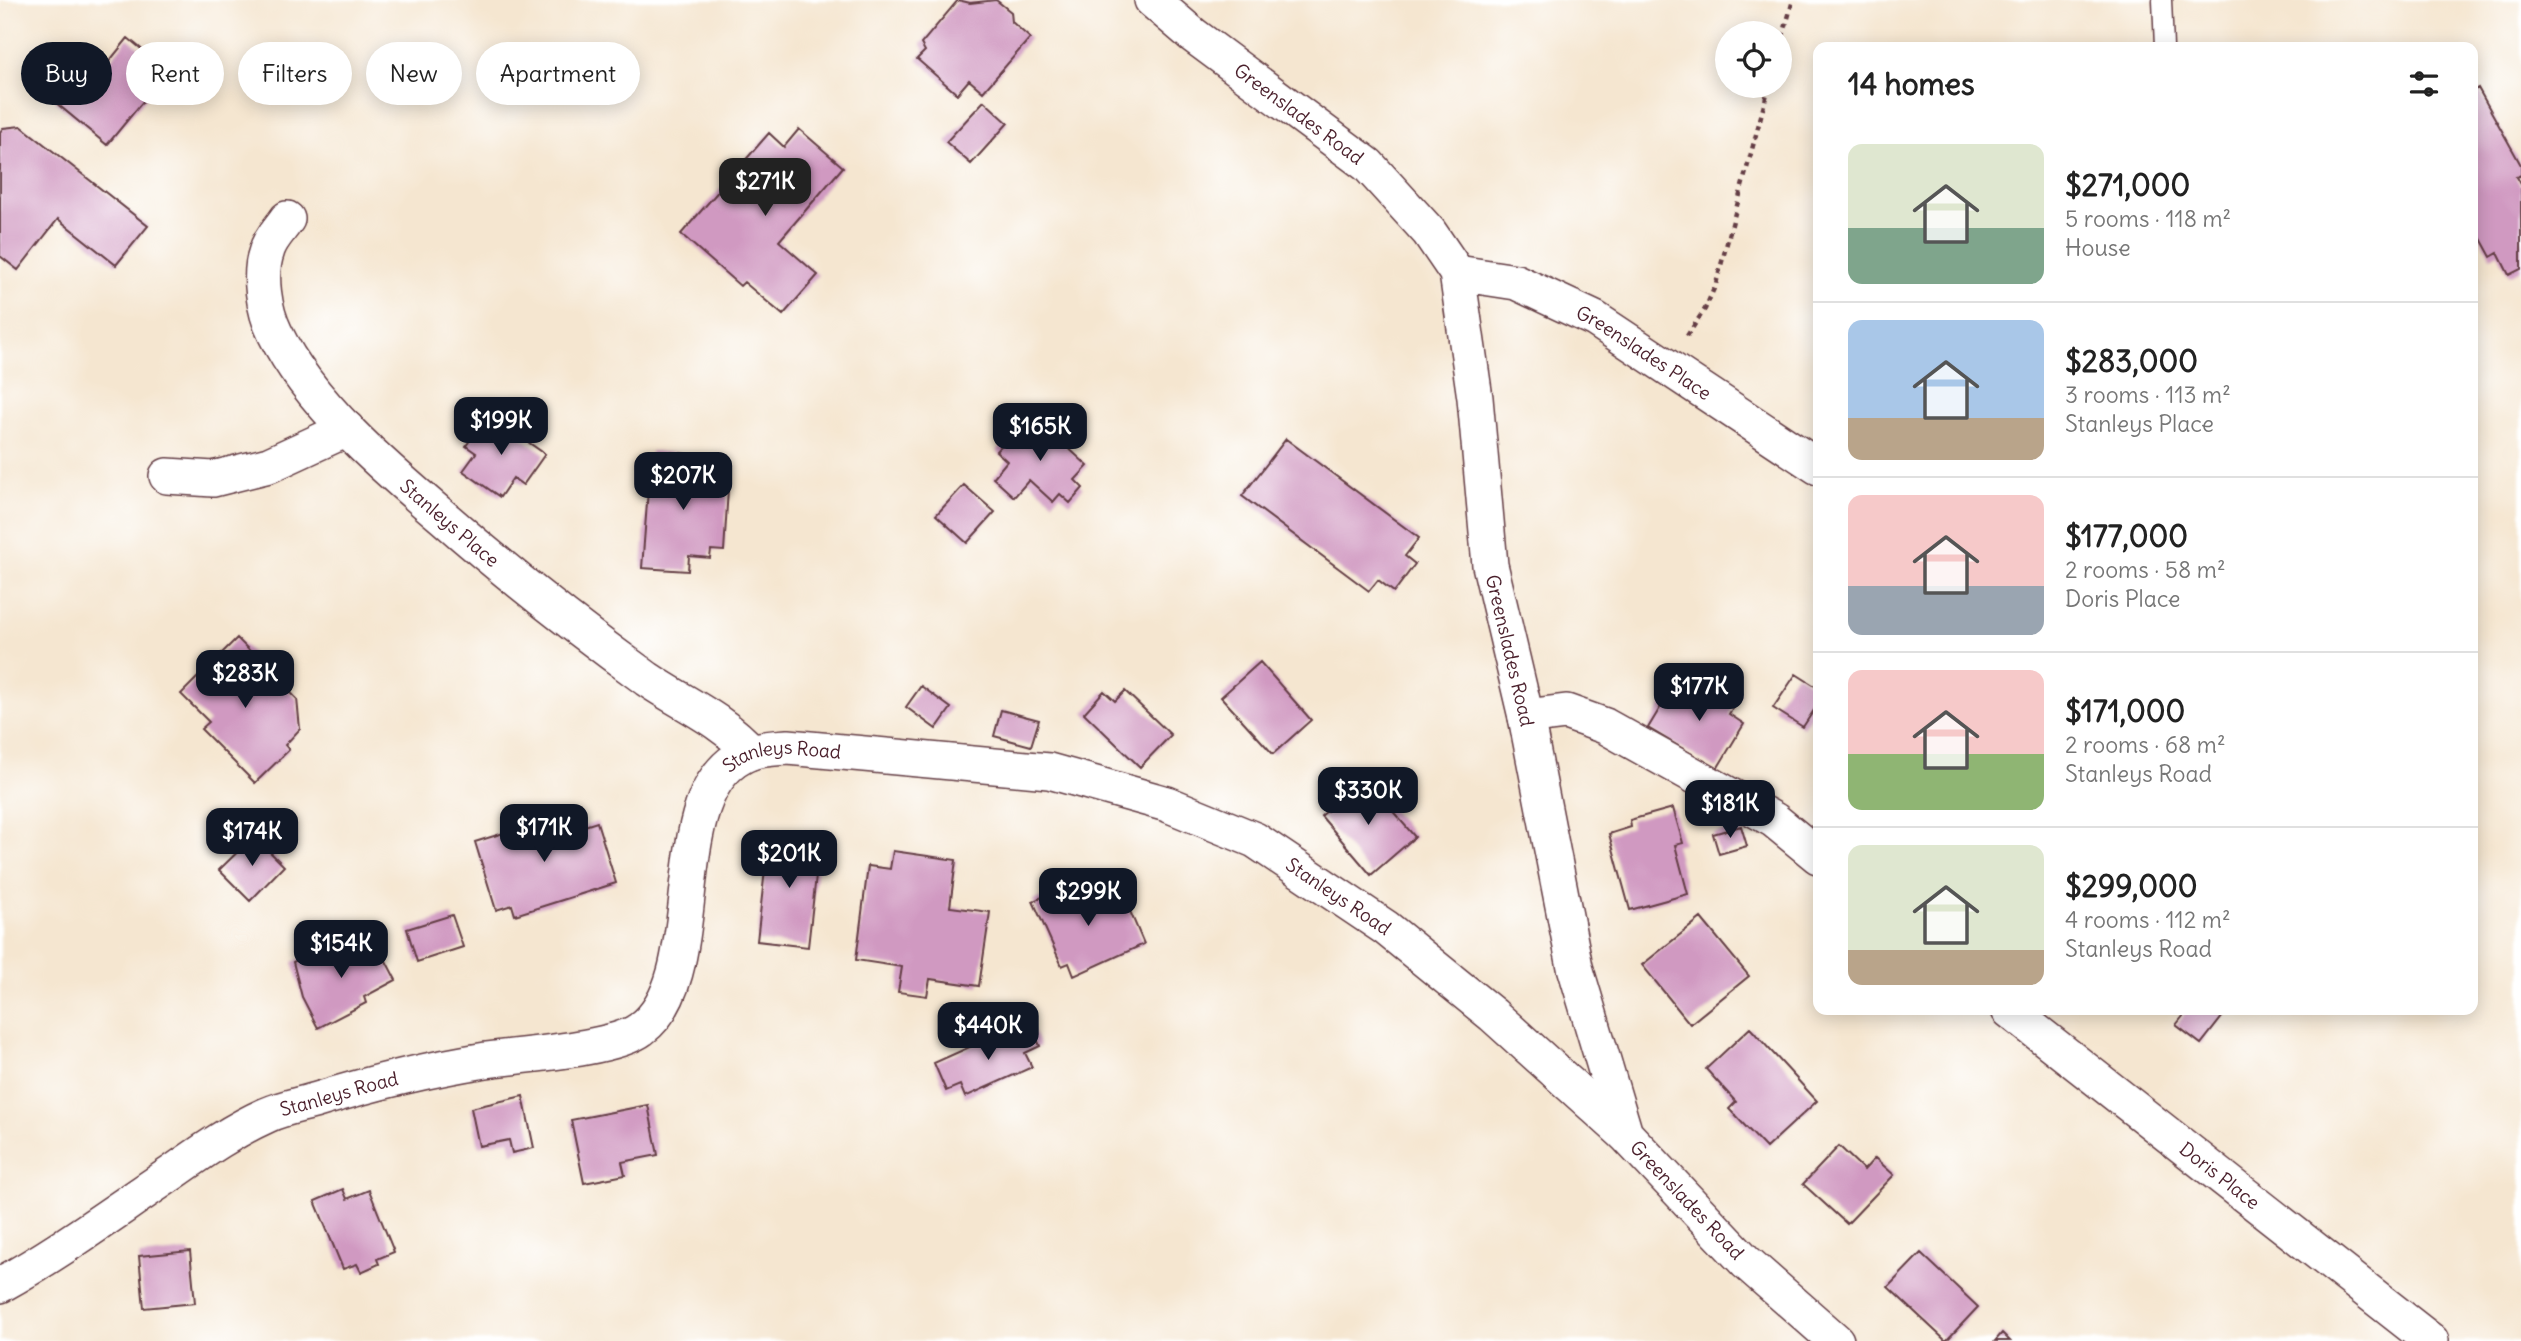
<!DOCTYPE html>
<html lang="en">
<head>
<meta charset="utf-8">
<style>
  :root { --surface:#fff; --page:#f6f6f6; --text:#222; --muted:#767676; --line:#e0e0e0; --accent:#111827 }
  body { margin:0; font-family:Delius,sans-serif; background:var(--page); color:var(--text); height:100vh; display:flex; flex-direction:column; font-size:26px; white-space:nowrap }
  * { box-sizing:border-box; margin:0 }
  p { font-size:23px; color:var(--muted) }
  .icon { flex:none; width:38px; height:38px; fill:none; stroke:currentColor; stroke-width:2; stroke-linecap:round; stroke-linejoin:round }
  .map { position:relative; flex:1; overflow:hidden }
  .drawer { position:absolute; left:1813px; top:42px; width:665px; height:973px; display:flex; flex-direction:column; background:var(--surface); border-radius:14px; box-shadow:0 4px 18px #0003 }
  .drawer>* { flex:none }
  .banner { position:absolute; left:21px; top:42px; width:665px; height:63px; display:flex; gap:14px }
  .fabs { position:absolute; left:1715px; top:21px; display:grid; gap:14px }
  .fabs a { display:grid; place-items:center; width:77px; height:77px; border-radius:50%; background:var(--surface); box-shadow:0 4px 18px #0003; font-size:35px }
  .price { position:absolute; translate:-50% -60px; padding:0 16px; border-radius:14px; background:var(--accent); color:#fff; font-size:23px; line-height:46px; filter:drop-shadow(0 2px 4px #0008) }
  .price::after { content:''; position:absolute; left:50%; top:42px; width:21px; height:16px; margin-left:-10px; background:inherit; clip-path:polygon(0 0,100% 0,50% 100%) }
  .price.selected { background:#222; color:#fff }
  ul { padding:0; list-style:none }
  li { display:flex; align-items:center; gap:21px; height:175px; padding:0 35px }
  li+li { border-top:2px solid var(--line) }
  li span { display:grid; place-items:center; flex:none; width:196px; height:140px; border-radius:14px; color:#555 }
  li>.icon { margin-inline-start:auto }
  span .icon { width:84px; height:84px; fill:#fffc; stroke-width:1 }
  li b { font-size:30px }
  h2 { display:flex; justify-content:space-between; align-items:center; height:84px; padding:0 35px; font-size:30px }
  .pill { padding:0 24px; border-radius:32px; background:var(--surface); box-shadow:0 4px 18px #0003; font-size:24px; line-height:63px }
  .pill.selected { background:var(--accent); color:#fff }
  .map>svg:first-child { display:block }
</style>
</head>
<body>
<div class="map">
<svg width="2521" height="1341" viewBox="0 0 2521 1341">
  <rect width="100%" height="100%" fill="#fff"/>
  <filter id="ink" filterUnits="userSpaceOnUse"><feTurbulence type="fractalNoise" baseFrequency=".0143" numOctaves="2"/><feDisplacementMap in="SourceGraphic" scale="14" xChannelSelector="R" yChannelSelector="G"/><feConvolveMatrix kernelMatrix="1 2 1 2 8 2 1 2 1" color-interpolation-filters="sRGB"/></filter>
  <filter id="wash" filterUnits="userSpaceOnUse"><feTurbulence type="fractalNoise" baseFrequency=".00686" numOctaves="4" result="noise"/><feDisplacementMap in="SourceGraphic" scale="28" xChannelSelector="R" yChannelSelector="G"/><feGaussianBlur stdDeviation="1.57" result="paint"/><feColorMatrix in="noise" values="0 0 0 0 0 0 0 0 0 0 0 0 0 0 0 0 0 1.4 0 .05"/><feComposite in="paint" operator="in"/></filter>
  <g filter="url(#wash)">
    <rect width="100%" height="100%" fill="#f5e6d0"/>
    <g id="blocks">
      <path fill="#d099c1" d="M 958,0 L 970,3 L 996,0 L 1011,12 L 1012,22 L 1030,38 L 983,92 L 969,80 L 957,94 L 917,59 L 925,51 L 921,44 Z
        M 128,38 L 168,71 L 107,145 L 55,102 L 87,63 L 99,74 Z
        M 2478,88 L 2521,165 L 2521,175 L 2516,177 L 2521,186 L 2521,269 L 2509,275 L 2498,253 L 2491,257 L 2473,224 L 2473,91 Z
        M 984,101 L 1008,123 L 971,164 L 946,142 Z
        M 21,126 L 148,226 L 116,265 L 58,219 L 18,270 L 0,256 L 0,132 L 3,128 Z
        M 799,129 L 843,167 L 779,241 L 818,275 L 783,315 L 744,282 L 740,286 L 681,234 L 769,133 L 784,147 Z
        M 488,414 L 545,454 L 523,485 L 513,478 L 500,497 L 463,471 L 476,453 L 466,446 Z
        M 1028,418 L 1038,427 L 1041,423 L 1088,466 L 1075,480 L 1083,488 L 1070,503 L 1060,494 L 1053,502 L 1029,480 L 1014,497 L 993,478 L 1007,461 L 996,451 Z
        M 1286,439 L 1419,538 L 1405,556 L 1415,564 L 1394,592 L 1378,580 L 1369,591 L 1242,496 Z
        M 651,451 L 698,455 L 697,471 L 729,474 L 724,551 L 711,550 L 710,558 L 689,556 L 688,571 L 642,568 Z
        M 964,485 L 995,512 L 967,543 L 936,515 Z
        M 237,638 L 297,699 L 300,729 L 285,745 L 289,750 L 255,783 L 201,729 L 209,722 L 181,694 Z
        M 1260,662 L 1311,720 L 1273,754 L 1221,697 Z
        M 1796,674 L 1818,688 L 1818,704 L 1803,727 L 1773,708 Z
        M 1675,683 L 1710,704 L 1723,683 L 1741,694 L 1729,714 L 1744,724 L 1717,769 L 1648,728 Z
        M 921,686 L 951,708 L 936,729 L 906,707 Z
        M 1104,691 L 1115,701 L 1125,691 L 1171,735 L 1140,767 L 1084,713 Z
        M 1001,710 L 1039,720 L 1031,746 L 994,736 Z
        M 1365,779 L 1415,837 L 1371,875 L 1321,816 Z
        M 1673,808 L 1683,843 L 1675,845 L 1688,894 L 1630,910 L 1609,834 L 1631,827 L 1630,820 Z
        M 564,814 L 569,831 L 597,822 L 616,883 L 515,915 L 512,905 L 496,910 L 475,842 Z
        M 1741,826 L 1747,846 L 1719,854 L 1713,834 Z
        M 769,834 L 820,840 L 808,947 L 757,941 Z
        M 254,836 L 284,866 L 250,901 L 219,870 Z
        M 893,851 L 956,860 L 950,907 L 990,912 L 979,986 L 930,979 L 927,996 L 898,992 L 902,967 L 856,960 L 868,866 L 890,869 Z
        M 1075,883 L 1085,906 L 1121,890 L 1144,944 L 1074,976 L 1069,963 L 1062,966 L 1033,901 Z
        M 452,915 L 463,947 L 417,962 L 407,929 Z
        M 1701,918 L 1749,976 L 1690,1024 L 1642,965 Z
        M 374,938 L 396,980 L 364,997 L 366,1003 L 318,1028 L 302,997 L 293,962 L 325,946 L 332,959 Z
        M 2188,1010 L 2224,1010 L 2226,1012 L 2201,1044 L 2176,1025 Z
        M 1014,1027 L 1017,1034 L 1032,1028 L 1040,1046 L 1025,1053 L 1032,1067 L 965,1097 L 960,1085 L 946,1091 L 934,1063 Z
        M 1750,1028 L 1817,1101 L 1766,1148 L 1729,1109 L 1736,1102 L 1706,1069 Z
        M 523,1096 L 534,1148 L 512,1153 L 509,1140 L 479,1146 L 471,1108 Z
        M 648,1105 L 658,1155 L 622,1162 L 625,1175 L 584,1183 L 571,1120 Z
        M 1839,1146 L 1864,1170 L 1875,1158 L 1894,1175 L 1847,1224 L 1803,1184 Z
        M 343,1189 L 347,1199 L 369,1190 L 394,1252 L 377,1259 L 379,1264 L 361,1272 L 357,1264 L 343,1269 L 315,1201 Z
        M 190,1251 L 195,1303 L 144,1308 L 139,1256 Z
        M 1921,1253 L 1978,1307 L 1946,1341 L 1888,1287 Z
        M 2002,1333 L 2010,1341 L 1995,1341 Z"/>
    </g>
  </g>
  <g filter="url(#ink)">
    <use href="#blocks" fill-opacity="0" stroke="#643d44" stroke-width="2"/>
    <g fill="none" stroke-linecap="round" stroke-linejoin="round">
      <defs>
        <path id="lane" d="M 2162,0 L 2164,47"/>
        <g id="street">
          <path id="s1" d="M 1152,0 L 1193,35 L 1368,165 L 1429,232 L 1457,273 L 1475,398 L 1490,565 L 1526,717 L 1575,967 L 1625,1134 L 1746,1262 L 1836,1341"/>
          <path id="s2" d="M 287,219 C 281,228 270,239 267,250 C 258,274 264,311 275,333 C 309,403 385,468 443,517 C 508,574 577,628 647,679 C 682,703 723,720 751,752"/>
          <path id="s3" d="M 1457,273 L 1516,282 L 1595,319 L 1818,467"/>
          <path d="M 167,476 L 213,479 L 269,465 L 347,429"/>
          <path d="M 1526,717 L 1566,712 L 1605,726 L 1774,820 L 1818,856"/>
          <path id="s4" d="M 2009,1010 L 2431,1341"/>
          <path id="s5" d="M 0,1285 C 60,1252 115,1211 172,1173 C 202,1152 233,1130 267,1115 C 282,1108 300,1105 317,1100 C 372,1083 429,1069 486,1060 C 522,1055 615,1049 641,1029 C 715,975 657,786 751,752 C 762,748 777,748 788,747 L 1049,771 L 1167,804 L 1255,840 L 1386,928 L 1493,1015 L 1625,1134"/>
        </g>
      </defs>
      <use href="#lane" stroke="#643d44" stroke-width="21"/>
      <use href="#street" stroke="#643d44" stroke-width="38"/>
      <path stroke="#643d44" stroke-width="4.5" stroke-dasharray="5 5" stroke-linecap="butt" d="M 1780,47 L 1793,0
        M 1687,336 L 1705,309 L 1716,284 L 1769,86"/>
      <use href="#lane" stroke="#fff" stroke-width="18"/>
      <use href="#street" stroke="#fff" stroke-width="35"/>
    </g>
  </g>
  <g text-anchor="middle" stroke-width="5" stroke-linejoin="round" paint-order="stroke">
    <g font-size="19" fill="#4a1f2b" stroke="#fff">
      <text dy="7" stroke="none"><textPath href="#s1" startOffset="186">Greenslades Road</textPath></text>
      <text dy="7" stroke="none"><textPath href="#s3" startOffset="206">Greenslades Place</textPath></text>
      <text dy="7" stroke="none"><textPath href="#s2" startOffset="382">Stanleys Place</textPath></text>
      <text dy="7" stroke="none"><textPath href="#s1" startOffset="794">Greenslades Road</textPath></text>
      <text dy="7" stroke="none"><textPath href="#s5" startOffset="1043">Stanleys Road</textPath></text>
      <text dy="7" stroke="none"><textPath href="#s5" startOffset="1631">Stanleys Road</textPath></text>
      <text dy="7" stroke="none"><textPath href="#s5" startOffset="392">Stanleys Road</textPath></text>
      <text dy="7" stroke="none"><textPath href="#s4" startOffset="268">Doris Place</textPath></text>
      <text dy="7" stroke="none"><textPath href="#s1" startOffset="1382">Greenslades Road</textPath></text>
    </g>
  </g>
</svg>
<div class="fabs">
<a><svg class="icon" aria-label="locate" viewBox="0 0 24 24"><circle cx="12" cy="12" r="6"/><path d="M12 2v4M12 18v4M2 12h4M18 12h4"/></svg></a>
</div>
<b class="price selected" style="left:765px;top:218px">$271K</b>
<b class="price" style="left:501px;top:457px">$199K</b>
<b class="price" style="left:1040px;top:463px">$165K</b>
<b class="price" style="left:683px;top:512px">$207K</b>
<b class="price" style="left:245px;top:710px">$283K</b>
<b class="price" style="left:1699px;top:723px">$177K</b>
<b class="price" style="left:1368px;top:827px">$330K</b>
<b class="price" style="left:1730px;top:840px">$181K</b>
<b class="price" style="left:544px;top:864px">$171K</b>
<b class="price" style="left:252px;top:868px">$174K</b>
<b class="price" style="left:789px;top:890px">$201K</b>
<b class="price" style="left:1088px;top:928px">$299K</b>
<b class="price" style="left:341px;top:980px">$154K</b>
<b class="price" style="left:988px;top:1062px">$440K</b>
<div class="banner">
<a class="pill selected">Buy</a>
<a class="pill">Rent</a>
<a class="pill">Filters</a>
<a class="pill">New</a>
<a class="pill">Apartment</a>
</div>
<section class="drawer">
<h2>14 homes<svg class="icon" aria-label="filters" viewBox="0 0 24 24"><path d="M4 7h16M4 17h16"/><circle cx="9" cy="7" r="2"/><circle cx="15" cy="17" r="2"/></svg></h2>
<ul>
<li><span style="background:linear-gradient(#dfe7d0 60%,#7fa58c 0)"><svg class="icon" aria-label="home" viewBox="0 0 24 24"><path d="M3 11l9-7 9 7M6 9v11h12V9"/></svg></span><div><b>$271,000</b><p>5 rooms · 118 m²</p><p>House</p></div></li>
<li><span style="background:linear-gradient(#a9c7e8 70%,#b9a48a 0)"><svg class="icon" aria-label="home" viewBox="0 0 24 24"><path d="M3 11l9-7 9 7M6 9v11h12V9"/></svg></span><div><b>$283,000</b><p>3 rooms · 113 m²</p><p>Stanleys Place</p></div></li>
<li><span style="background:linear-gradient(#f6c9c9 65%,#9aa5b1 0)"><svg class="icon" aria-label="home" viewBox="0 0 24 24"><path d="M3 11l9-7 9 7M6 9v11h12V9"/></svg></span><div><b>$177,000</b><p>2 rooms · 58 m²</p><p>Doris Place</p></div></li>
<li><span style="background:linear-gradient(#f6c9c9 60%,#8fb573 0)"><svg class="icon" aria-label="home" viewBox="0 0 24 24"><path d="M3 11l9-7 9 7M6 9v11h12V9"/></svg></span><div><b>$171,000</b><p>2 rooms · 68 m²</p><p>Stanleys Road</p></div></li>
<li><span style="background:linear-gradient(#dfe7d0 75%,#b9a48a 0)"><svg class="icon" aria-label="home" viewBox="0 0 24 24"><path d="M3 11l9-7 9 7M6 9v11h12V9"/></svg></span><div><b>$299,000</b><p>4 rooms · 112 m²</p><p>Stanleys Road</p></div></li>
</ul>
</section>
</div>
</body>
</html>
